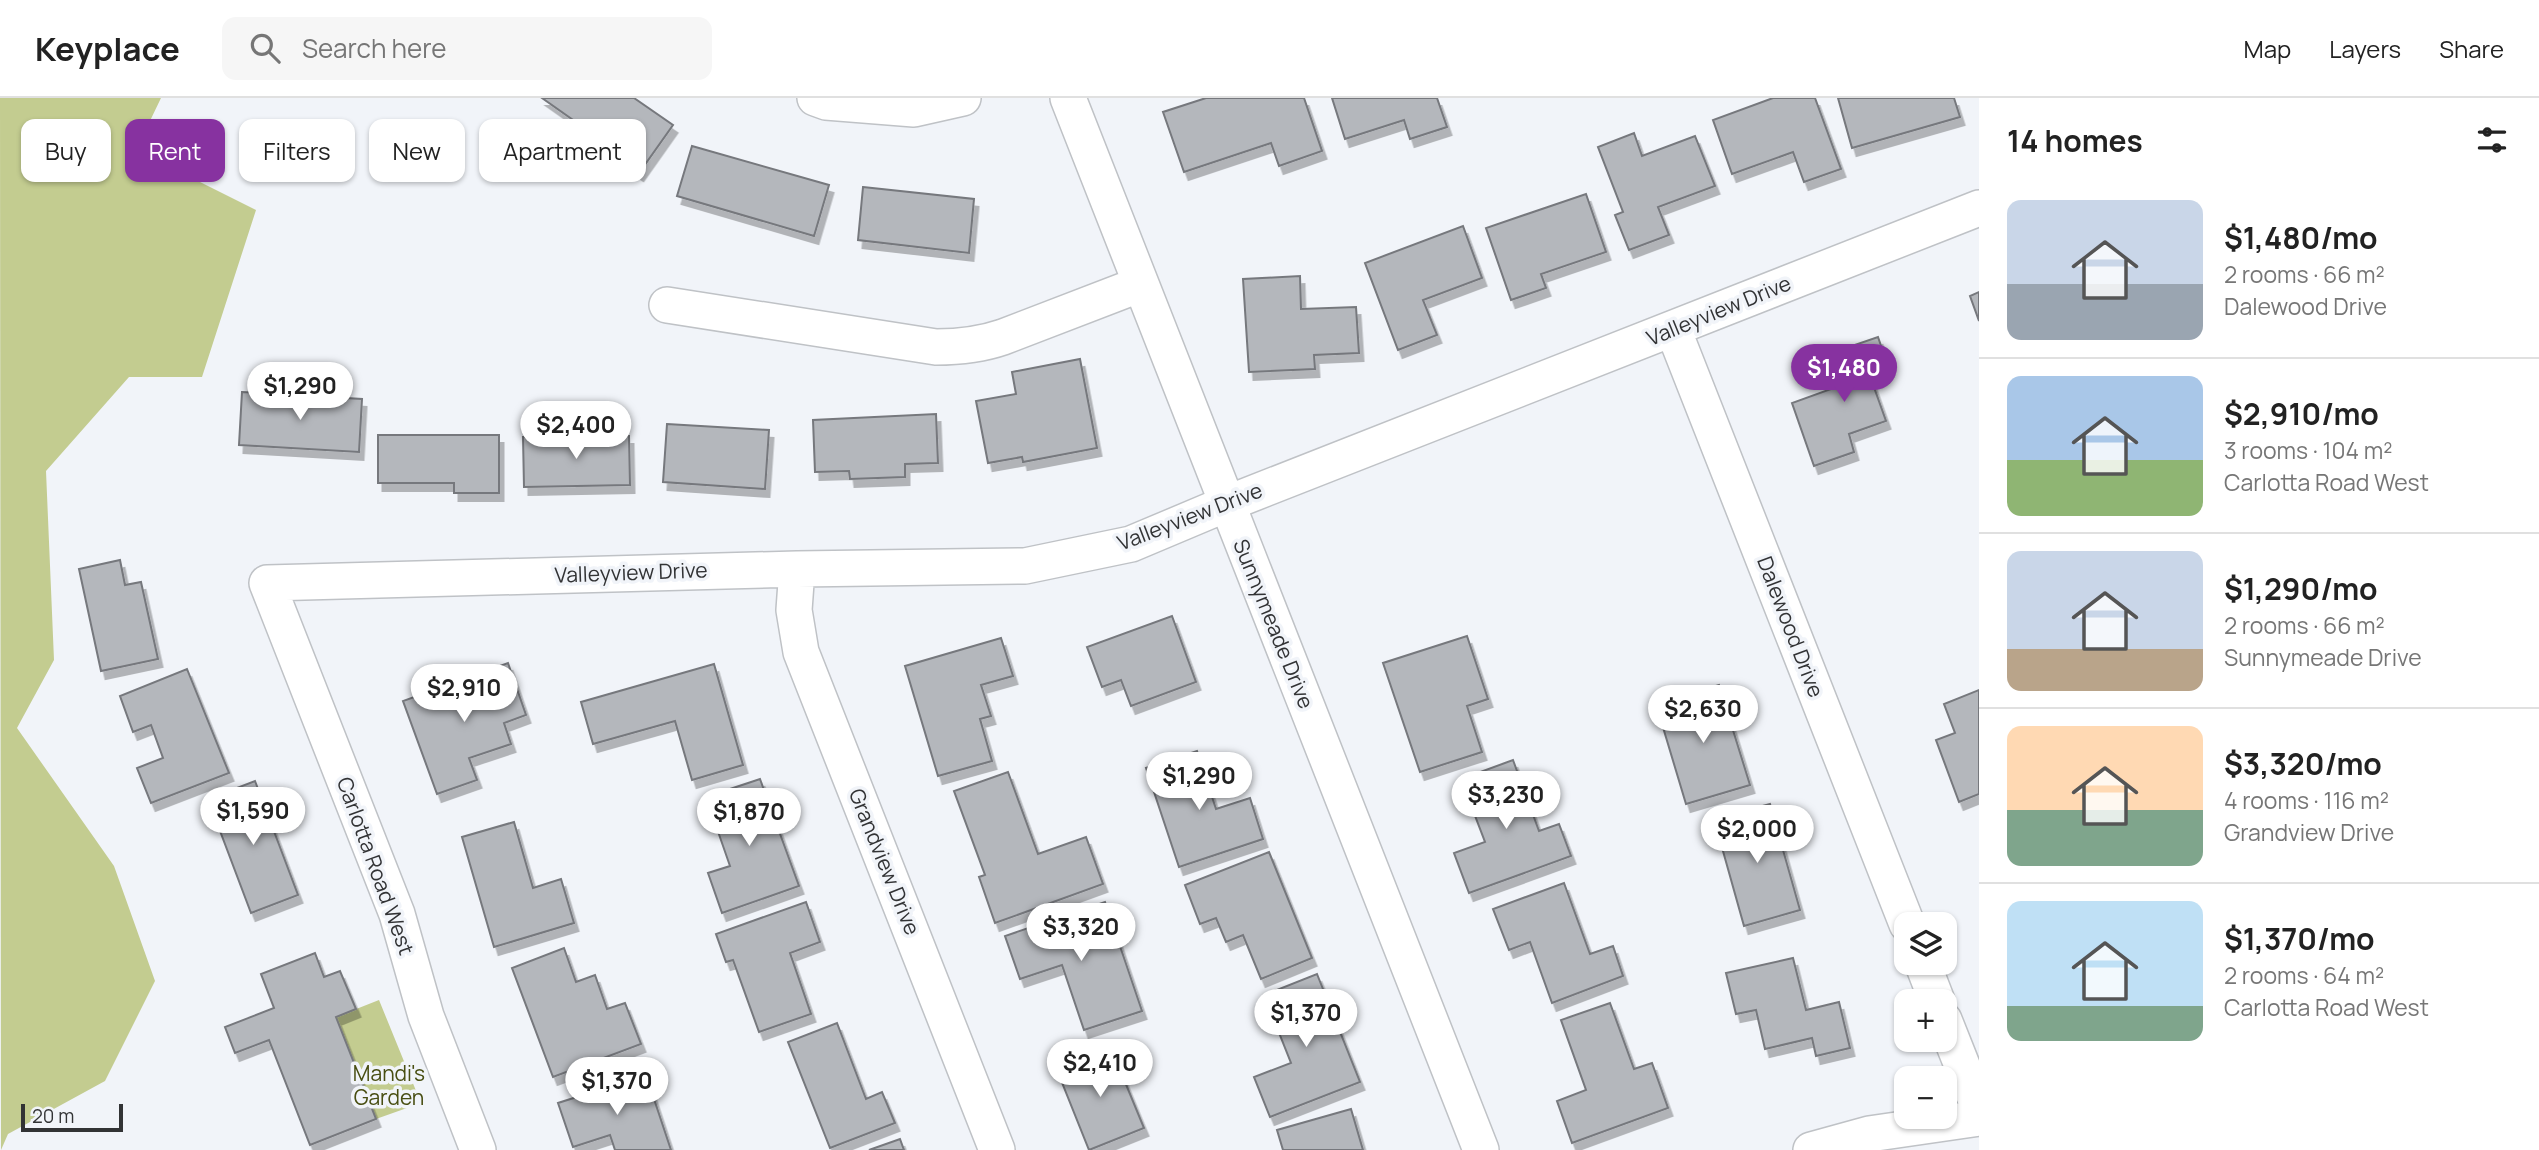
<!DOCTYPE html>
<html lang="en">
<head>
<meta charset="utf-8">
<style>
  :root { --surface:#fff; --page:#f6f6f6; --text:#222; --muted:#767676; --line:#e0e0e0; --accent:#8732a0 }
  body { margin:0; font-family:Manrope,sans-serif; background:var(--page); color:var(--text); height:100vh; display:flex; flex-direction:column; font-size:26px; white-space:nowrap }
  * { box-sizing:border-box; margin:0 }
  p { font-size:23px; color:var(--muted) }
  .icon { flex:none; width:38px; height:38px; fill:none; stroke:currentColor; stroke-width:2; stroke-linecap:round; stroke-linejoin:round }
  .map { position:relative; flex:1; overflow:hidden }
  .panel { display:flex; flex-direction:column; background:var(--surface); width:560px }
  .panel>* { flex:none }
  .top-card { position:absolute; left:21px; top:21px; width:665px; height:63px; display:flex; gap:14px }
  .tools { position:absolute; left:1894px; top:814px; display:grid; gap:14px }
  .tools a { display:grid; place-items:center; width:63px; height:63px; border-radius:14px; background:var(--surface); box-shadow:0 2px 5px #0004; font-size:35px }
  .scale { position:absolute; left:21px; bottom:18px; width:102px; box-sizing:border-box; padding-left:7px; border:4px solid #323335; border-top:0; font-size:19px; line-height:24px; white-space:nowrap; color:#323335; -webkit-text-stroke:5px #f1f4f9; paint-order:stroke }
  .price { position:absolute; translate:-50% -60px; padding:0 16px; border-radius:24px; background:#fff; color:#222; font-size:23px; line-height:46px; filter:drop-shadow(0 2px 4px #0008) }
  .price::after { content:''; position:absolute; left:50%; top:42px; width:21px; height:16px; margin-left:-10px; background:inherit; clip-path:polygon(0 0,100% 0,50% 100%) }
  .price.current { background:var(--accent); color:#fff }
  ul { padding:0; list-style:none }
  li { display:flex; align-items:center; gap:21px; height:175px; padding:0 28px }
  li+li { border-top:2px solid var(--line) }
  li span { display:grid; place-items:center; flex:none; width:196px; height:140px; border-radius:14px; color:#555 }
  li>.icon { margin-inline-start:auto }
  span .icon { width:84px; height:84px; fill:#fffc; stroke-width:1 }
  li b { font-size:30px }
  h2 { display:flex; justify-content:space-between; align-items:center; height:84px; padding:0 28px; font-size:30px }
  .chip { padding:0 24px; border-radius:14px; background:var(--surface); box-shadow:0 2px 5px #0004; font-size:24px; line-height:63px }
  .chip.current { background:var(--accent); color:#fff }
  header { display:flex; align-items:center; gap:42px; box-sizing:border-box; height:98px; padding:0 35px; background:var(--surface); border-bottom:2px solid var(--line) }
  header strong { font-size:33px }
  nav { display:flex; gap:38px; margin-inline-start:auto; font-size:24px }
  .search { width:490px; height:63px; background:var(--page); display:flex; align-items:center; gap:18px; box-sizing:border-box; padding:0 24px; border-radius:14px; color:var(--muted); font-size:26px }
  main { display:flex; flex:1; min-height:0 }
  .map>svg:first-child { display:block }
</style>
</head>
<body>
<header>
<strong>Keyplace</strong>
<div class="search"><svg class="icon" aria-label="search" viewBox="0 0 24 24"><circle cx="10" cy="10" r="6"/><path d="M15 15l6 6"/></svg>Search here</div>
<nav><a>Map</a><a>Layers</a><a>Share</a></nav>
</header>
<main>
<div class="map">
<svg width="1979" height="1052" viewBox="0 0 1979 1052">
  <defs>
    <filter id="shadow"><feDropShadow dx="4.5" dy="8" stdDeviation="0" flood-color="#0004"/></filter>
  </defs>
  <rect width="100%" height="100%" fill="#f1f4f9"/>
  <path fill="#c3cc90" d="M 0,0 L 161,0 L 136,52 L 256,112 L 202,279 L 129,279 L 46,373 L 54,562 L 17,630 L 114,768 L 155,883 L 105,983 L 8,1036 L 1,1052 Z
    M 379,902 L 421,1005 L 376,1021 L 336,919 Z"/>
  <path fill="#b4b7bc" stroke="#76787d" stroke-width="2" filter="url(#shadow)" d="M 542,0 L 634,0 L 673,27 L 639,75 L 610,55 L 601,67 L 571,46 L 583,29 Z
    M 1206,0 L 1304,0 L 1322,53 L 1279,68 L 1271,45 L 1184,74 L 1163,14 Z
    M 1332,0 L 1437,0 L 1447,29 L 1410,41 L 1404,22 L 1345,41 Z
    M 1773,0 L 1815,0 L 1841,71 L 1804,84 L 1793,54 L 1732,76 L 1713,22 Z
    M 1838,0 L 1954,0 L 1960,19 L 1852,50 Z
    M 1634,35 L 1642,58 L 1695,38 L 1715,88 L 1658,109 L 1669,137 L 1629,152 L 1615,117 L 1623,114 L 1598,49 Z
    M 692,48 L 829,87 L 814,138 L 677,98 Z
    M 863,89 L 974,101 L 969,155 L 858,142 Z
    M 1586,96 L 1606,154 L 1541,176 L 1546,190 L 1511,202 L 1486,130 Z
    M 1463,128 L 1482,180 L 1423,202 L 1437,237 L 1398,252 L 1365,165 Z
    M 1300,178 L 1301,211 L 1356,209 L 1359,255 L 1314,257 L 1315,271 L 1249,274 L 1243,181 Z
    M 1979,194 L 1979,223 L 1970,198 Z
    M 1878,239 L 1889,271 L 1870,278 L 1886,323 L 1849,336 L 1854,354 L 1814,368 L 1792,305 L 1845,286 L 1834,254 Z
    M 1080,261 L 1097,350 L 1023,364 L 1022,359 L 988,365 L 976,303 L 1016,296 L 1012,274 Z
    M 242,294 L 362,301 L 359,354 L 239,347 Z
    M 936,316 L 938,365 L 905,366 L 905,379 L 850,381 L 849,373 L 815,374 L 813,322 Z
    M 667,326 L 769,332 L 765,391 L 663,384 Z
    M 378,337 L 499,337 L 499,395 L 454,395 L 454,385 L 378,385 Z
    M 629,338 L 630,387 L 524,389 L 523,339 Z
    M 120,462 L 125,487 L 141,484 L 158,561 L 101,573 L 79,471 Z
    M 1172,518 L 1196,584 L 1131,608 L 1121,582 L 1102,589 L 1087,549 Z
    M 1467,538 L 1488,601 L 1467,608 L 1482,654 L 1420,674 L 1383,565 Z
    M 1001,540 L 1013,578 L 981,587 L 991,618 L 980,621 L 992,663 L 938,678 L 905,568 Z
    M 508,565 L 526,617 L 504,625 L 511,646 L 469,660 L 477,682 L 437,696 L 403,603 Z
    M 714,566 L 743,667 L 692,682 L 675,623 L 593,646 L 581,604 Z
    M 187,571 L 229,675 L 151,705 L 137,670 L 163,660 L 151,627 L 133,634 L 120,598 Z
    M 1719,587 L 1750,687 L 1686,706 L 1656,606 Z
    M 1979,592 L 1979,696 L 1959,704 L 1936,642 L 1955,635 L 1944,606 Z
    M 1197,653 L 1216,711 L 1250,700 L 1263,741 L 1179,769 L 1146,670 Z
    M 1513,662 L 1539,733 L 1559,726 L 1571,758 L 1469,795 L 1454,755 L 1485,744 L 1461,681 Z
    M 1008,674 L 1038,756 L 1086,739 L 1103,786 L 995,825 L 979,779 L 985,777 L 954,693 Z
    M 760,681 L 799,788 L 722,815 L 708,775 L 730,768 L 706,699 Z
    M 255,683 L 298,797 L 251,815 L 208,701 Z
    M 1770,706 L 1800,812 L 1744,828 L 1714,721 Z
    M 514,724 L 533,790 L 561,781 L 574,825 L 494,849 L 462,739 Z
    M 1269,754 L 1312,860 L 1261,881 L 1243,837 L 1226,844 L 1216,820 L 1200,826 L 1185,787 Z
    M 1564,785 L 1590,856 L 1613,848 L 1623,878 L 1552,905 L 1530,844 L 1509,852 L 1493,811 Z
    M 806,804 L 820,844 L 790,855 L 811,916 L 759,934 L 733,862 L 726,864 L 716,836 Z
    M 1105,804 L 1142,913 L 1084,932 L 1062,867 L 1020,881 L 1005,838 Z
    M 564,850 L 576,884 L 595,877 L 607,911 L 625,905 L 641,946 L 553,979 L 512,870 Z
    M 315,855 L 324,879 L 340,873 L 356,911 L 336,919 L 376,1021 L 310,1047 L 269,942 L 235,955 L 225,929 L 274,910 L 261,876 Z
    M 1793,860 L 1806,912 L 1839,904 L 1850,950 L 1816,958 L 1812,940 L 1765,951 L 1756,912 L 1736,916 L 1726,875 Z
    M 1317,876 L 1360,984 L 1270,1019 L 1254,979 L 1291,965 L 1264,897 Z
    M 1610,905 L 1634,971 L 1652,965 L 1668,1010 L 1572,1045 L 1557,1003 L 1586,992 L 1561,922 Z
    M 837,925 L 866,1001 L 882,994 L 895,1025 L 830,1050 L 788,944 Z
    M 1111,950 L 1144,1030 L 1089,1052 L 1057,972 Z
    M 646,977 L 671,1052 L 615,1052 L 610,1037 L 573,1049 L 558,1005 Z
    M 1351,1011 L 1363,1052 L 1283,1052 L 1277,1032 Z
    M 900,1041 L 904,1052 L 869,1052 Z"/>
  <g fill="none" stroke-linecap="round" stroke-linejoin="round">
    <defs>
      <path id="minor" d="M 815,0 L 826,4 L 914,11 L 963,0
        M 1068,0 L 1481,1052
        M 667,207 L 936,249 C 960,249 980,247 1003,239 L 1141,186
        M 1673,231 L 1907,826
        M 797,471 L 794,512 L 801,554 L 997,1052
        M 1922,864 L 1937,903
        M 1944,922 L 1979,1010
        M 478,1052 L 426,918 L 397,816 L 267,485 L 797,471 L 1025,468 L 1131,446 L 1226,406 L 1979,110
        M 1811,1052 L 1869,1036 L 1979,1020"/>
    </defs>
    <use href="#minor" stroke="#bfc2c6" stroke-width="38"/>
    <use href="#minor" stroke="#fff" stroke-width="35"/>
  </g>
  <g text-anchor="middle" stroke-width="7" stroke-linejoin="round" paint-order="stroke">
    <g font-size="21" fill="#323335" stroke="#f1f4f9">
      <text transform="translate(1719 213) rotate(-22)" y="7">Valleyview Drive</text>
      <text transform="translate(1190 419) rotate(-21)" y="7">Valleyview Drive</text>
      <text transform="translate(631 475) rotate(-2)" y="7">Valleyview Drive</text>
      <text transform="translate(1273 526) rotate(68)" y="7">Sunnymeade Drive</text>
      <text transform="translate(1790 529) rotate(69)" y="7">Dalewood Drive</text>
      <text transform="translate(884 764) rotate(68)" y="7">Grandview Drive</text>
      <text transform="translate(375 768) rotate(70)" y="7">Carlotta Road West</text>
    </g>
    <g font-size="21" fill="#484e12" stroke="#f1f4f9">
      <text x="389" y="983">Mandi's<tspan x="389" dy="24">Garden</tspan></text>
    </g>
  </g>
</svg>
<div class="tools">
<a><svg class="icon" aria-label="layers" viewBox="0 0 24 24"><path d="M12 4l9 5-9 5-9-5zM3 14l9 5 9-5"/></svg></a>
<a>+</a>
<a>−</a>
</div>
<div class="scale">20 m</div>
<b class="price current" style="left:1844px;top:306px">$1,480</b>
<b class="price" style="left:300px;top:324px">$1,290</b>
<b class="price" style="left:576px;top:363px">$2,400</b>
<b class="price" style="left:464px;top:626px">$2,910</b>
<b class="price" style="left:1703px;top:647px">$2,630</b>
<b class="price" style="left:1199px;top:714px">$1,290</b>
<b class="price" style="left:1506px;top:733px">$3,230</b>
<b class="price" style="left:253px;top:749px">$1,590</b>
<b class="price" style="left:749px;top:750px">$1,870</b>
<b class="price" style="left:1757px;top:767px">$2,000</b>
<b class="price" style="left:1081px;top:865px">$3,320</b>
<b class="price" style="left:1306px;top:951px">$1,370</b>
<b class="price" style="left:1100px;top:1001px">$2,410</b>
<b class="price" style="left:617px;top:1019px">$1,370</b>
<div class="top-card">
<a class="chip">Buy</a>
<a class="chip current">Rent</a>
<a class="chip">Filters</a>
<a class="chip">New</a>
<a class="chip">Apartment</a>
</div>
</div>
<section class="panel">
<h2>14 homes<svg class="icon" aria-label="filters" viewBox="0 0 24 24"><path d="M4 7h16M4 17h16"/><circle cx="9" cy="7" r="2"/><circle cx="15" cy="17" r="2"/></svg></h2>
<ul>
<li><span style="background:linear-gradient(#c9d6e8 60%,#9aa5b1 0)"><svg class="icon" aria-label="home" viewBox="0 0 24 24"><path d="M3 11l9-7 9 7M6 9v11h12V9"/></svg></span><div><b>$1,480/mo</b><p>2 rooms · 66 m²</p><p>Dalewood Drive</p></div></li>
<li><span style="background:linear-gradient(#a9c7e8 60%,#8fb573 0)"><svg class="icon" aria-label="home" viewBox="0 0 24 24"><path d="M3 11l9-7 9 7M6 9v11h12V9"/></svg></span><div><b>$2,910/mo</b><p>3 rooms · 104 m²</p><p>Carlotta Road West</p></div></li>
<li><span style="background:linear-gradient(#c9d6e8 70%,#b9a48a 0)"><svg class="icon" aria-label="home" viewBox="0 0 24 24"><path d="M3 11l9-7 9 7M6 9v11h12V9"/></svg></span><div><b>$1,290/mo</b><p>2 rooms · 66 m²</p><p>Sunnymeade Drive</p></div></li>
<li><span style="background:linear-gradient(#ffd9b3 60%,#7fa58c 0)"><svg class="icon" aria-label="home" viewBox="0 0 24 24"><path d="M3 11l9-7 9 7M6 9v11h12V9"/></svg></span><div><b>$3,320/mo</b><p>4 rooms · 116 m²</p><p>Grandview Drive</p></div></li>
<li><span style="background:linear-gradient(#bfe0f5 75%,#7fa58c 0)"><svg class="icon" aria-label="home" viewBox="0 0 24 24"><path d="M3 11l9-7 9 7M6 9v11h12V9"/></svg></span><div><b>$1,370/mo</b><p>2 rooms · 64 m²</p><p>Carlotta Road West</p></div></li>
</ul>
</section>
</main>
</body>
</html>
